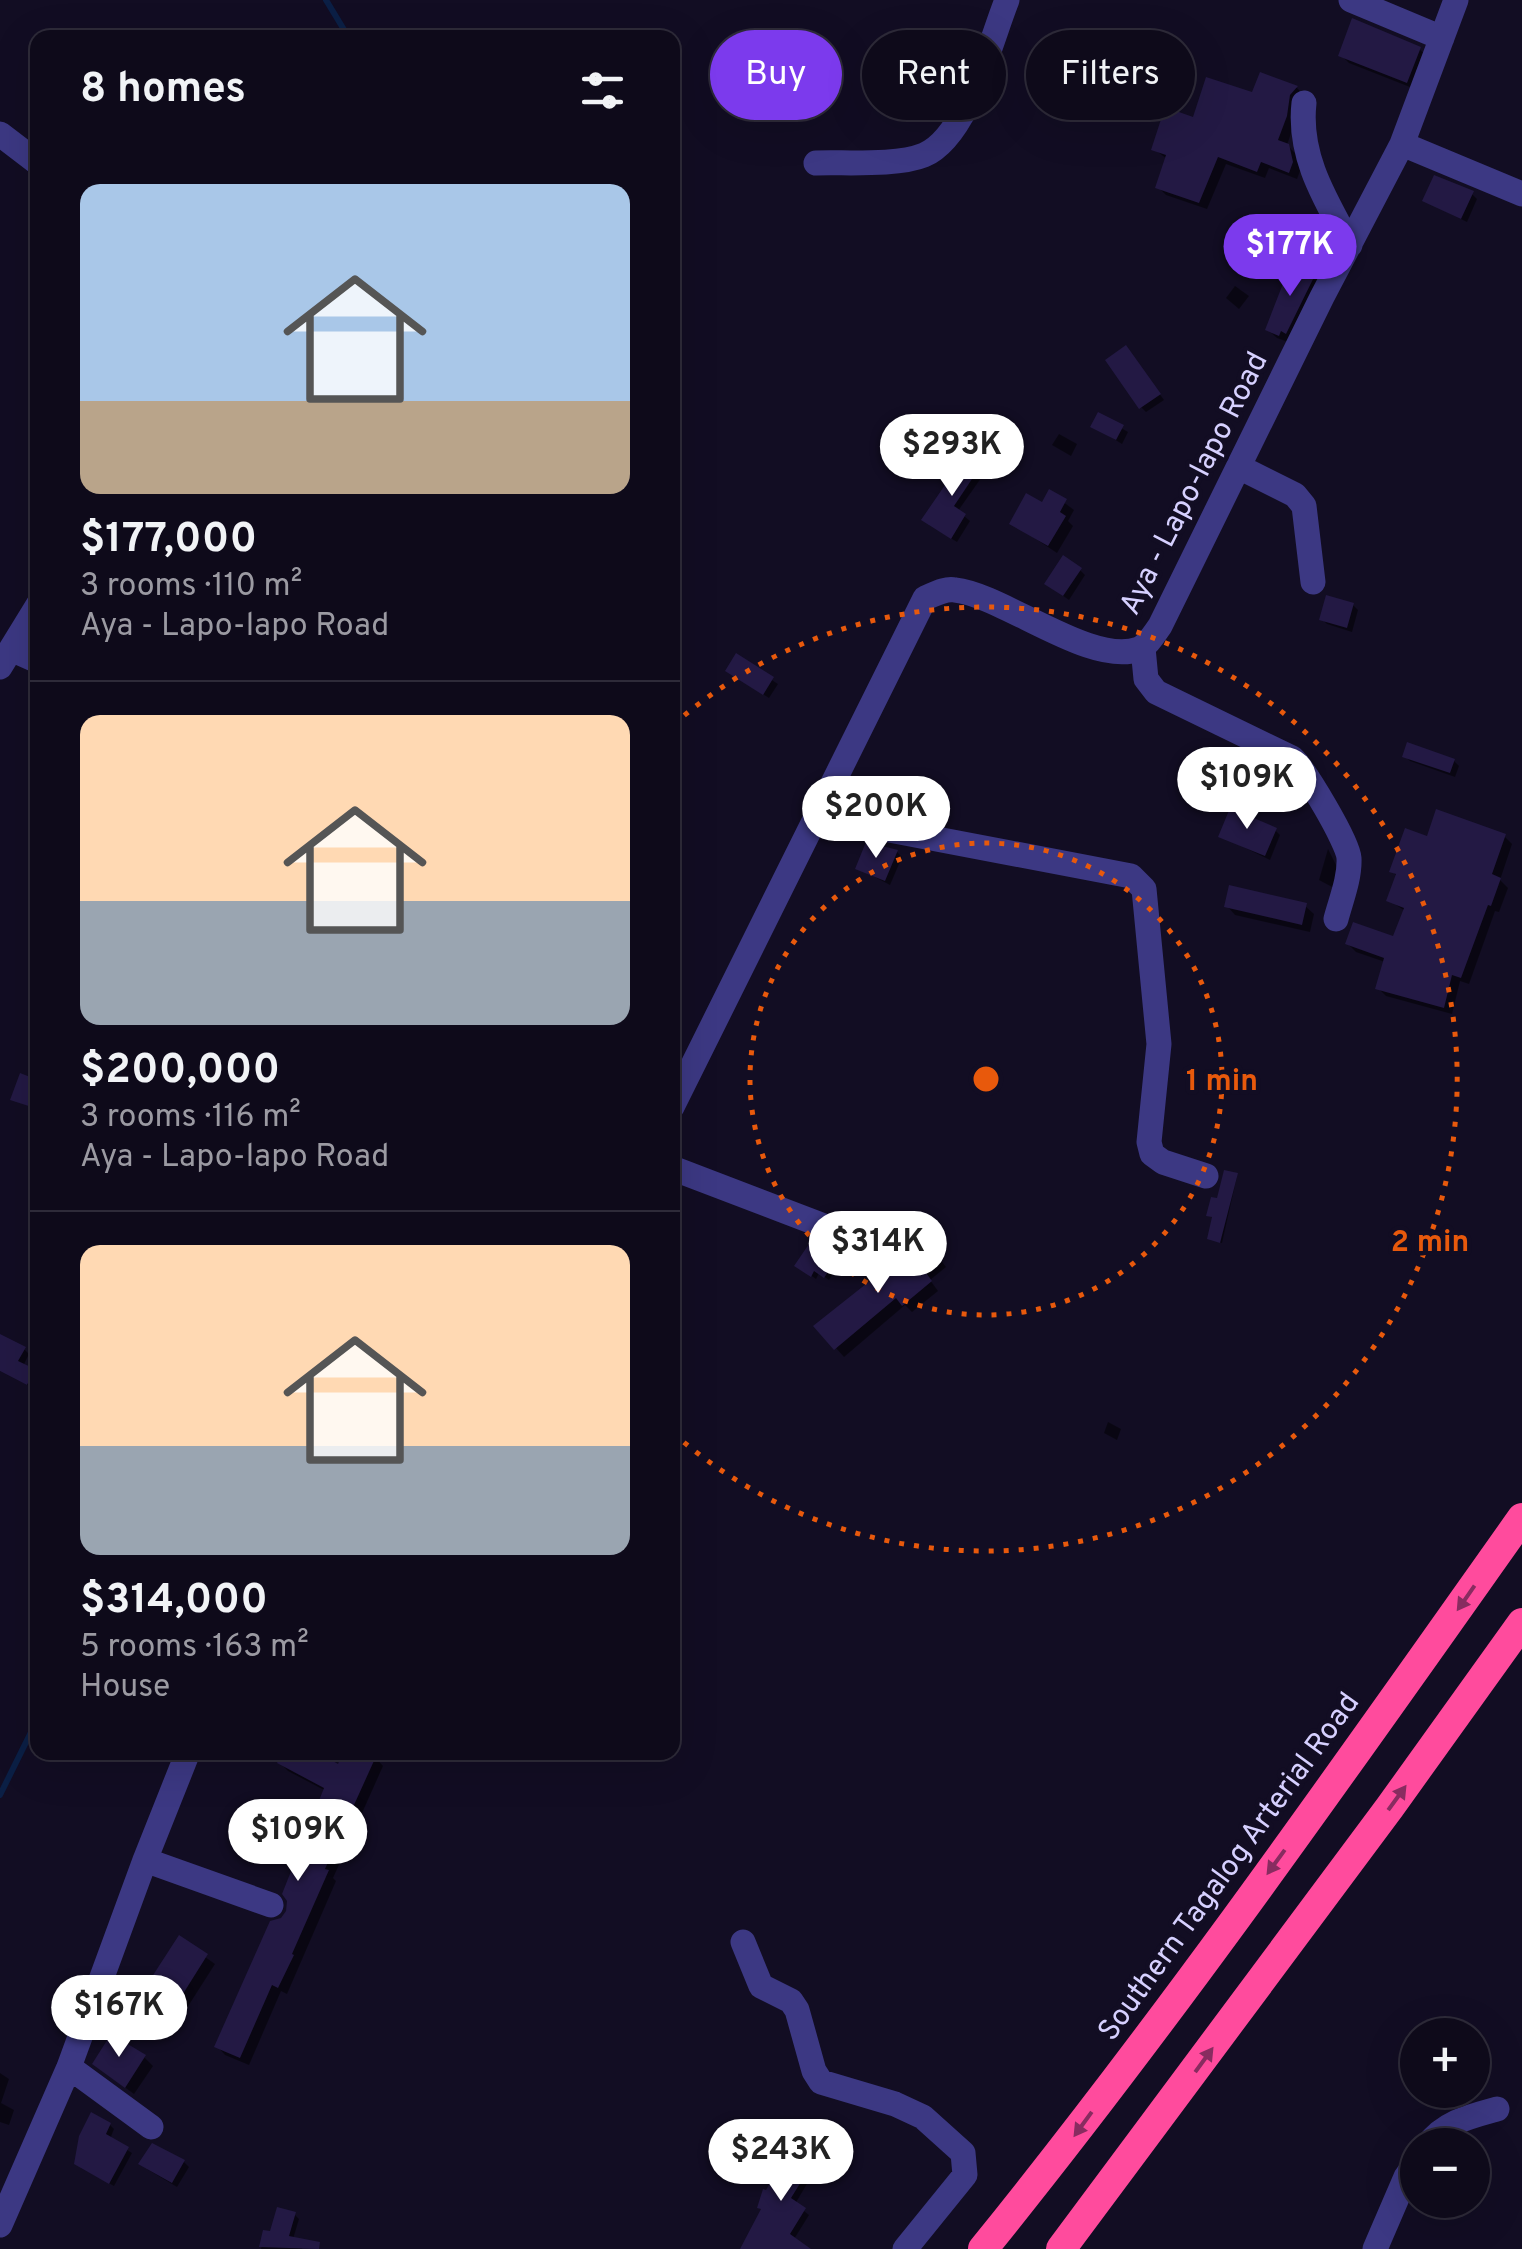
<!DOCTYPE html>
<html lang="en">
<head>
<meta charset="utf-8">
<style>
  :root { --surface:#0e0a1a; --page:#1c1827; --text:#f1f3f6; --muted:#9b9aa2; --line:#2e2b39; --accent:#7c3aed }
  body { margin:0; font-family:Overpass,sans-serif; background:var(--page); color:var(--text); height:100vh; display:flex; flex-direction:column; font-size:38px; white-space:nowrap }
  * { box-sizing:border-box; margin:0 }
  p { font-size:32px; color:var(--muted) }
  .icon { flex:none; width:55px; height:55px; fill:none; stroke:currentColor; stroke-width:2; stroke-linecap:round; stroke-linejoin:round }
  .map { position:relative; flex:1; overflow:hidden }
  .details { position:absolute; left:30px; top:30px; width:650px; height:1730px; display:flex; flex-direction:column; background:var(--surface); border-radius:20px; box-shadow:0 10px 40px #0002,0 0 0 2px var(--line) }
  .details>* { flex:none }
  .hud { position:absolute; left:710px; top:30px; width:660px; height:90px; display:flex; gap:20px }
  .fabs { position:absolute; left:1400px; top:2018px; display:grid; gap:20px }
  .fabs a { display:grid; place-items:center; width:90px; height:90px; border-radius:50%; background:var(--surface); box-shadow:0 10px 40px #0002,0 0 0 2px var(--line); font-size:50px }
  .price { position:absolute; translate:-50% -85px; padding:0 22px; border-radius:35px; background:#fff; color:#222; font-size:32px; line-height:65px; filter:drop-shadow(0 2px 5px #0008) }
  .price::after { content:''; position:absolute; left:50%; top:60px; width:30px; height:22px; margin-left:-15px; background:inherit; clip-path:polygon(0 0,100% 0,50% 100%) }
  .price.selected { background:var(--accent); color:#fff }
  ul { padding:0; list-style:none }
  li { display:grid; align-content:center; gap:20px; height:530px; padding:0 50px }
  li+li { border-top:2px solid var(--line) }
  li span { display:grid; place-items:center; height:310px; border-radius:20px; color:#555 }
  li>.icon { margin-inline-start:auto }
  span .icon { width:180px; height:180px; fill:#fffc; stroke-width:1 }
  li b { font-size:42px }
  h2 { display:flex; justify-content:space-between; align-items:center; height:120px; padding:0 50px; font-size:42px }
  .pill { padding:0 35px; border-radius:45px; background:var(--surface); box-shadow:0 10px 40px #0002,0 0 0 2px var(--line); font-size:35px; line-height:90px }
  .pill.selected { background:var(--accent); color:#fff }
  .map>svg:first-child { display:block }
</style>
</head>
<body>
<div class="map">
<svg width="1522" height="2249" viewBox="0 0 1522 2249">
  <rect width="100%" height="100%" fill="#120d23"/>
  <path fill="#0007" d="M 1419,49 L 1428,57 L 1415,89 L 1349,63 L 1341,55 Z
    M 1262,75 L 1297,88 L 1304,95 L 1287,145 L 1296,154 L 1300,171 L 1297,179 L 1269,168 L 1265,178 L 1226,164 L 1207,209 L 1166,195 L 1158,187 L 1167,159 L 1154,149 L 1194,120 L 1254,95 Z
    M 1472,194 L 1477,199 L 1467,222 L 1425,201 Z
    M 1315,275 L 1323,283 L 1288,342 L 1277,338 L 1268,330 Z
    M 1235,286 L 1249,296 L 1239,309 L 1226,298 Z
    M 1130,353 L 1164,400 L 1146,412 L 1141,407 Z
    M 1099,415 L 1128,432 L 1122,444 L 1093,426 Z
    M 1059,434 L 1077,444 L 1071,456 L 1052,445 Z
    M 968,457 L 986,471 L 958,511 L 970,521 L 957,542 L 929,525 Z
    M 1050,492 L 1074,510 L 1068,521 L 1073,526 L 1057,553 L 1012,523 L 1043,505 Z
    M 1080,570 L 1085,575 L 1069,600 L 1052,588 Z
    M 1353,605 L 1358,610 L 1352,632 L 1327,624 L 1322,619 Z
    M 736,657 L 778,684 L 769,698 L 733,675 Z
    M 1405,756 L 1454,761 L 1459,766 L 1455,777 L 1410,761 Z
    M 1275,830 L 1280,835 L 1270,860 L 1221,836 Z
    M 1504,836 L 1512,844 L 1500,880 L 1508,888 L 1499,912 L 1495,911 L 1469,984 L 1460,981 L 1452,1014 L 1386,996 L 1378,988 L 1385,962 L 1356,952 L 1348,944 L 1395,939 L 1405,911 L 1389,900 L 1397,876 L 1392,871 L 1429,839 Z
    M 1328,849 L 1337,867 L 1334,888 L 1319,880 Z
    M 897,852 L 902,857 L 890,885 L 858,868 Z
    M 1227,906 L 1305,906 L 1314,914 L 1310,932 L 1235,915 Z
    M 1237,1176 L 1222,1243 L 1211,1240 L 1214,1218 L 1211,1217 Z
    M 828,1248 L 844,1256 L 829,1280 L 819,1273 L 816,1279 L 802,1269 L 822,1256 Z
    M 936,1254 L 946,1267 L 930,1280 L 938,1291 L 912,1312 L 905,1305 L 844,1357 L 836,1348 L 913,1259 Z
    M 0,1347 L 24,1349 L 29,1354 L 23,1366 L 38,1375 L 33,1388 L 0,1371 Z
    M 1108,1422 L 1121,1429 L 1117,1440 L 1104,1433 Z
    M 375,1757 L 383,1766 L 333,1878 L 336,1881 L 287,1994 L 281,1991 L 249,2065 L 225,2055 L 217,2046 L 288,1912 L 326,1791 L 288,1771 L 280,1763 L 340,1768 Z
    M 180,1939 L 215,1964 L 185,2011 L 149,1986 Z
    M 144,2057 L 153,2066 L 134,2094 L 104,2072 Z
    M 0,2073 L 9,2079 L 1,2103 L 14,2110 L 9,2125 L 0,2122 Z
    M 110,2125 L 114,2129 L 110,2139 L 132,2153 L 114,2186 L 81,2168 Z
    M 816,2158 L 820,2162 L 795,2204 L 809,2215 L 791,2244 L 757,2231 Z
    M 184,2162 L 189,2167 L 177,2187 L 147,2169 Z
    M 294,2214 L 299,2219 L 293,2239 L 303,2245 L 302,2249 L 261,2249 L 265,2233 L 272,2234 Z"/>
  <g fill="none" stroke-linecap="round" stroke-linejoin="round">
    <path stroke="#0b1f45" stroke-width="6" d="M 326,0 L 349,38
      M 0,1795 L 38,1718"/>
  </g>
  <path fill="#231944" d="M 1352,18 L 1421,47 L 1407,83 L 1338,56 Z
    M 1260,72 L 1298,86 L 1290,95 L 1287,116 L 1278,140 L 1289,144 L 1293,162 L 1289,173 L 1261,162 L 1257,172 L 1218,157 L 1199,203 L 1155,188 L 1166,155 L 1151,150 L 1165,107 L 1193,117 L 1206,77 L 1252,92 Z
    M 1434,175 L 1474,191 L 1461,219 L 1422,201 Z
    M 1291,263 L 1316,273 L 1286,334 L 1281,331 L 1279,336 L 1265,330 Z
    M 1126,345 L 1161,394 L 1139,409 L 1105,360 Z
    M 1098,412 L 1124,425 L 1116,440 L 1090,427 Z
    M 967,453 L 982,464 L 954,506 L 966,514 L 951,539 L 921,520 Z
    M 1049,489 L 1067,499 L 1060,512 L 1066,516 L 1048,546 L 1009,524 L 1026,493 L 1042,502 Z
    M 1063,555 L 1082,568 L 1063,596 L 1044,584 Z
    M 1326,595 L 1354,603 L 1347,628 L 1319,620 Z
    M 736,653 L 774,677 L 763,695 L 725,671 Z
    M 1407,742 L 1455,759 L 1450,773 L 1402,757 Z
    M 1230,808 L 1277,828 L 1265,856 L 1218,837 Z
    M 1436,809 L 1506,834 L 1492,874 L 1501,878 L 1491,906 L 1488,905 L 1461,978 L 1452,975 L 1444,1008 L 1375,989 L 1384,958 L 1345,944 L 1353,922 L 1393,936 L 1404,908 L 1386,901 L 1396,874 L 1389,872 L 1405,828 L 1427,836 Z
    M 866,842 L 898,850 L 885,881 L 855,869 Z
    M 1229,885 L 1307,903 L 1302,925 L 1224,907 Z
    M 20,1073 L 38,1080 L 38,1109 L 10,1100 Z
    M 1224,1170 L 1238,1173 L 1220,1243 L 1207,1239 L 1212,1217 L 1206,1216 L 1211,1197 L 1217,1198 Z
    M 928,1243 L 940,1257 L 924,1270 L 932,1281 L 902,1306 L 896,1298 L 834,1350 L 813,1326 L 895,1261 L 906,1248 L 912,1256 Z
    M 809,1244 L 821,1253 L 827,1244 L 842,1250 L 824,1278 L 814,1271 L 811,1277 L 794,1266 Z
    M 0,1334 L 26,1347 L 18,1361 L 35,1369 L 27,1385 L 0,1371 Z
    M 283,1752 L 317,1752 L 338,1764 L 343,1752 L 378,1752 L 325,1869 L 329,1870 L 292,1954 L 294,1955 L 278,1988 L 272,1985 L 240,2058 L 214,2047 L 270,1921 L 281,1918 L 286,1911 L 287,1901 L 282,1894 L 324,1788 L 277,1763 Z
    M 179,1935 L 208,1954 L 176,2005 L 146,1986 Z
    M 111,2034 L 146,2055 L 125,2088 L 92,2064 Z
    M 91,2112 L 111,2123 L 106,2134 L 129,2147 L 109,2184 L 74,2164 L 79,2136 Z
    M 791,2140 L 817,2156 L 791,2198 L 806,2208 L 790,2234 L 811,2249 L 740,2249 L 761,2209 L 757,2208 L 763,2189 L 766,2190 L 783,2161 L 779,2159 Z
    M 152,2143 L 185,2160 L 172,2183 L 138,2164 Z
    M 277,2207 L 296,2212 L 289,2236 L 320,2242 L 319,2249 L 259,2247 L 263,2230 L 270,2231 Z"/>
  <g fill="none" stroke-linecap="round" stroke-linejoin="round">
    <path stroke="#3c3883" stroke-width="25" d="M 1351,0 L 1442,38
      M 1304,103 C 1298,156 1325,199 1350,245
      M 0,134 L 38,163
      M 1402,144 L 1522,194
      M 816,163 C 846,162 897,166 924,155 C 968,136 990,42 1007,0
      M 1239,467 L 1295,495 L 1304,506 L 1313,582
      M 1143,648 L 1146,679 L 1156,692 L 1292,758 C 1305,770 1348,842 1349,858 C 1350,878 1341,900 1336,919
      M 11,649 L 38,661
      M 0,667 L 38,605
      M 816,816 L 1131,876 L 1144,889 L 1159,1044 L 1149,1142 L 1152,1154 L 1163,1162 L 1206,1176
      M 672,1107 L 925,598 C 935,594 945,588 955,590 C 1003,595 1091,667 1139,649 C 1148,645 1154,634 1160,626 L 1322,297 L 1402,144 L 1456,0
      M 672,1168 L 884,1249
      M 145,1860 L 271,1905
      M 743,1942 L 761,1986 L 791,2001 L 797,2010 L 814,2071 L 821,2082 L 895,2104 L 923,2117 L 963,2153 L 965,2175 L 905,2249
      M 69,2067 L 151,2127
      M 1428,2145 C 1444,2122 1472,2116 1497,2109
      M 0,2225 L 69,2067 L 145,1860 L 188,1752
      M 1375,2249 L 1406,2177 L 1418,2160"/>
    <path stroke="#ff4b9d" stroke-width="30" d="M 983,2249 C 1173,2014 1347,1765 1522,1518
      M 1061,2249 L 1390,1807 L 1522,1623"/>
  </g>
  <defs><path id="oneway-solid" d="M-6-.8H1V-3.2L6.5 0L1 3.2V.8H-6Z" transform="scale(2.5)"/></defs>
  <g fill="#882c60">
    <use href="#oneway-solid" transform="translate(1466 1598) rotate(125)"/>
    <use href="#oneway-solid" transform="translate(1397 1798) rotate(-54)"/>
    <use href="#oneway-solid" transform="translate(1276 1862) rotate(126)"/>
    <use href="#oneway-solid" transform="translate(1204 2060) rotate(-54)"/>
    <use href="#oneway-solid" transform="translate(1083 2124) rotate(126)"/>
  </g>
  <g fill="none" stroke="#e8590c" stroke-width="5" stroke-dasharray="5 10">
    <circle cx="986" cy="1079" r="236"/>
    <path d="M673 725A472 472 0 1 1 673 1433"/>
  </g>
  <g text-anchor="middle" stroke-width="9" stroke-linejoin="round" paint-order="stroke">
    <g font-size="30" fill="#d6d0ff" stroke="#120d23">
      <text transform="translate(1193 483) rotate(-63)" y="10">Aya - Lapo-lapo Road</text>
      <text transform="translate(1228 1866) rotate(-54)" y="10">Southern Tagalog Arterial Road</text>
    </g>
  </g>
  <circle cx="986" cy="1079" r="15" fill="#e8590c" stroke="#120d23" stroke-width="5"/>
  <g font-size="30" text-anchor="middle" font-weight="bold" fill="#e8590c" stroke="#120d23" stroke-width="9" stroke-linejoin="round" paint-order="stroke">
    <text x="1222" y="1090">1 min</text>
    <text x="1430" y="1251">2 min</text>
  </g>
</svg>
<div class="fabs">
<a>+</a>
<a>−</a>
</div>
<b class="price selected" style="left:1290px;top:299px">$177K</b>
<b class="price" style="left:952px;top:499px">$293K</b>
<b class="price" style="left:1247px;top:832px">$109K</b>
<b class="price" style="left:876px;top:861px">$200K</b>
<b class="price" style="left:878px;top:1296px">$314K</b>
<b class="price" style="left:298px;top:1884px">$109K</b>
<b class="price" style="left:119px;top:2060px">$167K</b>
<b class="price" style="left:781px;top:2204px">$243K</b>
<div class="hud">
<a class="pill selected">Buy</a>
<a class="pill">Rent</a>
<a class="pill">Filters</a>
</div>
<section class="details">
<h2>8 homes<svg class="icon" aria-label="filters" viewBox="0 0 24 24"><path d="M4 7h16M4 17h16"/><circle cx="9" cy="7" r="2"/><circle cx="15" cy="17" r="2"/></svg></h2>
<ul>
<li><span style="background:linear-gradient(#a9c7e8 70%,#b9a48a 0)"><svg class="icon" aria-label="home" viewBox="0 0 24 24"><path d="M3 11l9-7 9 7M6 9v11h12V9"/></svg></span><div><b>$177,000</b><p>3 rooms · 110 m²</p><p>Aya - Lapo-lapo Road</p></div></li>
<li><span style="background:linear-gradient(#ffd9b3 60%,#9aa5b1 0)"><svg class="icon" aria-label="home" viewBox="0 0 24 24"><path d="M3 11l9-7 9 7M6 9v11h12V9"/></svg></span><div><b>$200,000</b><p>3 rooms · 116 m²</p><p>Aya - Lapo-lapo Road</p></div></li>
<li><span style="background:linear-gradient(#ffd9b3 65%,#9aa5b1 0)"><svg class="icon" aria-label="home" viewBox="0 0 24 24"><path d="M3 11l9-7 9 7M6 9v11h12V9"/></svg></span><div><b>$314,000</b><p>5 rooms · 163 m²</p><p>House</p></div></li>
</ul>
</section>
</div>
</body>
</html>
